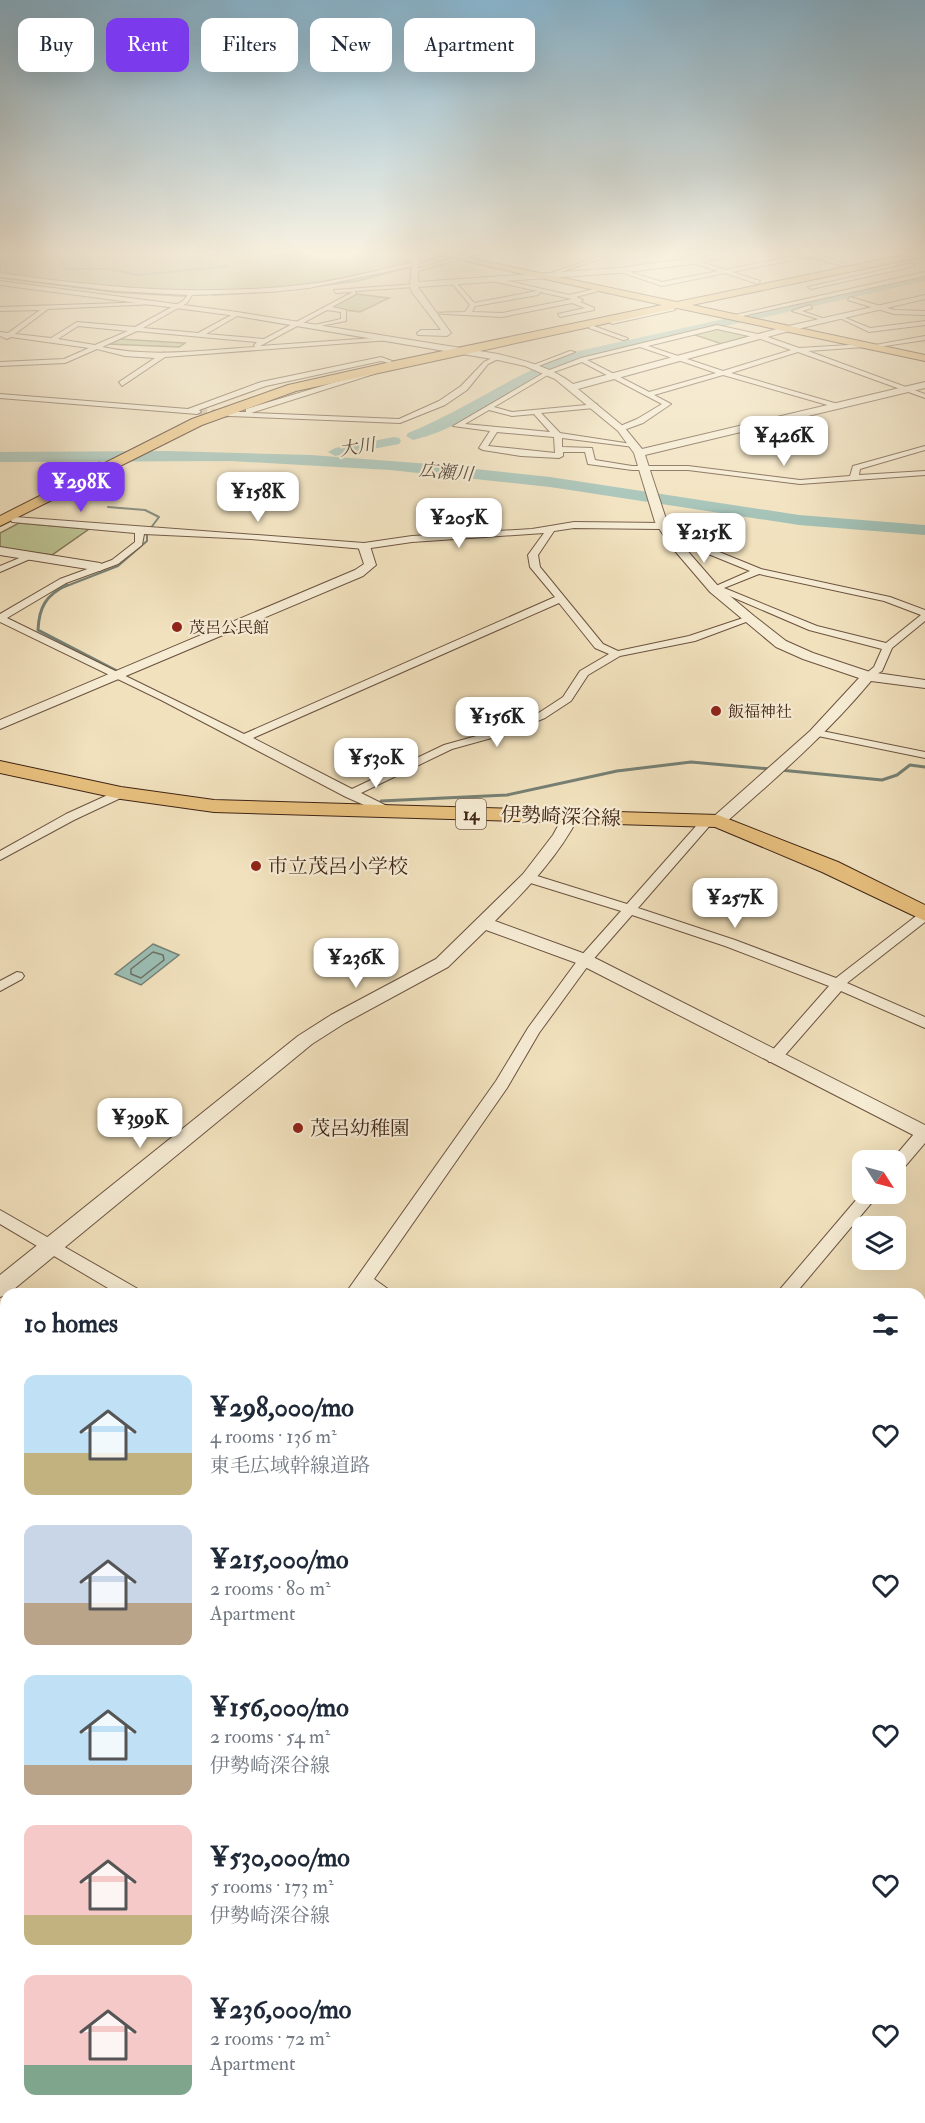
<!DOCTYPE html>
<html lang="en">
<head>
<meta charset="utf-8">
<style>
  :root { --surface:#fff; --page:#f2f2f3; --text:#1f2937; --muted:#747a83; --accent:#7c3aed }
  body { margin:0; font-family:"IM FELL Double Pica","Noto Serif JP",serif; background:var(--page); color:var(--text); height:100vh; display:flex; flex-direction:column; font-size:22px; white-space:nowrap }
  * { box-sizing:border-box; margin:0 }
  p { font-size:20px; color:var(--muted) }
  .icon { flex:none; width:33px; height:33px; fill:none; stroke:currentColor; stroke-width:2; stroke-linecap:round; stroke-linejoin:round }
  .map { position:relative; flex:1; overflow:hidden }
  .details { position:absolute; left:0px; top:1288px; width:926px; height:836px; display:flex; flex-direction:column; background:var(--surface); border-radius:18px 18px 0 0; box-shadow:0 6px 24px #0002 }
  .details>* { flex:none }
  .banner { position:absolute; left:18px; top:18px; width:600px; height:54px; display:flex; gap:12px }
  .needle { width:39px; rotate:126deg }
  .controls { position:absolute; left:852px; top:1150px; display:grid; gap:12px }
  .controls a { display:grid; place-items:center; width:54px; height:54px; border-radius:12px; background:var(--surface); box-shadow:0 6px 24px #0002; font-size:30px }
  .price { position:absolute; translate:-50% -51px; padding:0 14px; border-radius:12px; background:#fff; color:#222; font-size:20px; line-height:39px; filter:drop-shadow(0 2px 3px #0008) }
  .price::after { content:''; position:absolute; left:50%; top:36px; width:18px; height:14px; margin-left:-9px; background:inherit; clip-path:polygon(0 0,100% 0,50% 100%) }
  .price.current { background:var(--accent); color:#fff }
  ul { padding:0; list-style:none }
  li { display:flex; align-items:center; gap:18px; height:150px; padding:0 24px }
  li span { display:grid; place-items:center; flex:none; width:168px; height:120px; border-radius:12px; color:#555 }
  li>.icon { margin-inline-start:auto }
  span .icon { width:72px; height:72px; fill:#fffc; stroke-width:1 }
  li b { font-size:26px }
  h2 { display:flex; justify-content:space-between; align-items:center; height:72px; padding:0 24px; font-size:26px }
  .pill { padding:0 21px; border-radius:12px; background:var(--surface); box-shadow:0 6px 24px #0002; font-size:21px; line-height:54px }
  .pill.current { background:var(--accent); color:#fff }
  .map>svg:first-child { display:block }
</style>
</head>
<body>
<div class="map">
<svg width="925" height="2123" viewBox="0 0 925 2123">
  <rect width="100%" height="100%" fill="#f1e1bd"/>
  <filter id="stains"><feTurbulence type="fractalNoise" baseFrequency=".00333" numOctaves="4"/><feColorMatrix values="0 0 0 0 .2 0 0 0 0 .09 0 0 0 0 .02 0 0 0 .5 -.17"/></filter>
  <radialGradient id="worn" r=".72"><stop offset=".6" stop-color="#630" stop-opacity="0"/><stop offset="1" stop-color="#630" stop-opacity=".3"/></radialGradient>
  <path fill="#bbc290" stroke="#7d7353" stroke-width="1.5" d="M 0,253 L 387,253 L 411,259 C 399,271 373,273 355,276 C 280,292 200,295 123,290 C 82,287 41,279 0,274 Z
    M 356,294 L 389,298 L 360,312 L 329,308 Z
    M 717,329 L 751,335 L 751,337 L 722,344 L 692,334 Z
    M 119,339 L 185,343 L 179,347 L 106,344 Z
    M 19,523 L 89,529 L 52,555 L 0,548 L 0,533 Z"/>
  <path fill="#9bbdb3" stroke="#768074" stroke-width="1.5" d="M 153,944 L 179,955 L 141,985 L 115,974 Z"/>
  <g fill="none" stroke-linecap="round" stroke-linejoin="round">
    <path stroke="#6d7064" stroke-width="1.5" d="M 153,952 L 163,955 L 164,960 L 141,978 L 131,974 L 131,969 Z"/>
    <path stroke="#768074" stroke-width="2" d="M 46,254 L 63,260 L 62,266 L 67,269 L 109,269 L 139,275 L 229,266
      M 421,263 L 440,256
      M 0,277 L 14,280
      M 18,280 L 115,292 L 185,296
      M 286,290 L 357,281 L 410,267
      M 198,295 L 207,295
      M 212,295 L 263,292
      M 97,490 L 100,456
      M 64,587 L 118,566 L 147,541 L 147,533 L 159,517 L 145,510 L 108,507"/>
    <path stroke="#768074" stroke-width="3" d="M 67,585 C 46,595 39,607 38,630 L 117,671
      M 780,770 L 882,780 L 897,775 L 910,765 L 925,767
      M 381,801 L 507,795 L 617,771 L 691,762 L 771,769"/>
    <path fill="#9bbdb3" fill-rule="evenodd" d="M 925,275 L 925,281 L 583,358 C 523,379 474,425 413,440 L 406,436 L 408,433 C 466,410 516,372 574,352 Z
      M 394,437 L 399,438 L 401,441 L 399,444 L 335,456 L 328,452 L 335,448 Z
      M 168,451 L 311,455 L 430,464 L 550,477 L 799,515 L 925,525 L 925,535 L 799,525 L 550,487 L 390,470 L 231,461 L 0,462 L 0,452 Z"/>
    <path stroke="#cdbb9c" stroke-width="8" stroke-dasharray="8 4.5" stroke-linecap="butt" d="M 199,412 L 229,414"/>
    <defs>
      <path id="minor" d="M 470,253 L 479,253 L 418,271 L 413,270 Z
        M 610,253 L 617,253 L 558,273 L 553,272 Z
        M 667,253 L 678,253 L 709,259 L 706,261 Z
        M 809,253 L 823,253 L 817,255 L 846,264 L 843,266 L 809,257 L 732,272 L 760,281 L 758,284 L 725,273 L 662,286 L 615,270 L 620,269 L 662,282 L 718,271 L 693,263 L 695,260 L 725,270 Z
        M 416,262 L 418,265 L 309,288 L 270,292 L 192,295 L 187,303 L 143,328 L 198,333 L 237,312 L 239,315 L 206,334 L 264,339 L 353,292 L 336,293 L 334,290 L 416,284 L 414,287 L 355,291 L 356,294 L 332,307 L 346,310 L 346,321 L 310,328 L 310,326 L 341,319 L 341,312 L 327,310 L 260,346 L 388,337 L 390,340 L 165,357 L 122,386 L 119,382 L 155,358 L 125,356 L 97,349 L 65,363 L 0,366 L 0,362 L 64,359 L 89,348 L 11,337 L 7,339 L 0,336 L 0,332 L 8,333 L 40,310 L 0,311 L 0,307 L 152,302 L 155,304 L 48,309 L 15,334 L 51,338 L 77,322 L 135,327 L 183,301 L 188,295 L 116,291 L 0,277 L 0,273 C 103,288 205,297 309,284 C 345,280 380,269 416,262 ZM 78,326 L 128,331 L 95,345 L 58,339 ZM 137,331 L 257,342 L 254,345 L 255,347 C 204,350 153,358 102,347 Z
        M 913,263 L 915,266 L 811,289 L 808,287 Z
        M 925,272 L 925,276 L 738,317 L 735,315 Z
        M 490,277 L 569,295 L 603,287 L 606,289 L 576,297 L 583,300 L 580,302 L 594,308 L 594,310 L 560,317 L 558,314 L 585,308 L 572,303 L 502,317 L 428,313 L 465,312 L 470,305 L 451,282 L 454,280 L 474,303 L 537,291 L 488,280 ZM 540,292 L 572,299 L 502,313 L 472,312 L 475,306 L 538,295 Z
        M 850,297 L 894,310 L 925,311 L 925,315 L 894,314 L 848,300 Z
        M 810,305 L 812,308 L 802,311 L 825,319 L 825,321 L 792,311 Z
        M 673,307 L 675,310 L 612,324 L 609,322 Z
        M 838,315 L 870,328 L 925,321 L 925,325 L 869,332 L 838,317 Z
        M 591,325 L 627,338 L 628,339 L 623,340 L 589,328 Z
        M 717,325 L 762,335 L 799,348 L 866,344 L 864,347 L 808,351 L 925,394 L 925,398 L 798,352 L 731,373 L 838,404 L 838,408 L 723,375 L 654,395 L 671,404 L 643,423 L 621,431 L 617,429 L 618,427 L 637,419 L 662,404 L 582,362 L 551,373 L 494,407 L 512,412 L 597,404 L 594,408 L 541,413 L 560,433 L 638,445 L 634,447 L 562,438 L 562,447 L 592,448 L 595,460 L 632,466 L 688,466 L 800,480 L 850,476 L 853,466 L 925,446 L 925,450 L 860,469 L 859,475 L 925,471 L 925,475 L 800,484 L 688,470 L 632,470 L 588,464 L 585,452 L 563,452 L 563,456 L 559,458 L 521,456 L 483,450 L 479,448 L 490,431 L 453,426 L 547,371 L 581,358 ZM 717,329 L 758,338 L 791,350 L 723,371 L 648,346 ZM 640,347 L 716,373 L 649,392 L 587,360 ZM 489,410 L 512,416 L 534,414 L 550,432 L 465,424 ZM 497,432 L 554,437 L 555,453 L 488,446 Z
        M 925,336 L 925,340 L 878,347 L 875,345 Z
        M 570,351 L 575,352 L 536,367 L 531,366 Z
        M 498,355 L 500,358 L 488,364 L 467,390 L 445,405 L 400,423 L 229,416 L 225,414 L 229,412 L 246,412 L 246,409 L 372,371 L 374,374 L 251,413 L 399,419 L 439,401 L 461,386 L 484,362 Z
        M 381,357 L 392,361 L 389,363 L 381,361 L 266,386 L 199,410 L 201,412 L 197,414 L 0,398 L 0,394 L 188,409 L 261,382 Z
        M 15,517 L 364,543 L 412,536 L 532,529 L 574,522 L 663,523 L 707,547 L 761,569 L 890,597 L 925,610 L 925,621 L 892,648 L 882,671 L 868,679 L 863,676 L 874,667 L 882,649 L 809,630 L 725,594 L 713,593 L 709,589 L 750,571 L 701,551 L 660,529 L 574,528 L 554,531 L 538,555 L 540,567 L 603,644 L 618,651 L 689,636 L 749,616 L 754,619 L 695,641 L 620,656 L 588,675 L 571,701 L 545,718 L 506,734 L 452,749 L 361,793 L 393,809 L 395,812 L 389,816 L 346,797 L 161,700 L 0,622 L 0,614 L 60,579 L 112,560 L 135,542 L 135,533 L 12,522 L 11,520 ZM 544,533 L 528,555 L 530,567 L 555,597 L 244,734 L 7,618 L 66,583 L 118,564 L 142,545 L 144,534 L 251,539 L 364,549 L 412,542 ZM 759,574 L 884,601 L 921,615 L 886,643 L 817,626 L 724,588 ZM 559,603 L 595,648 L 609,654 L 580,671 L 563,697 L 537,714 L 498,730 L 444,745 L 352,789 L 253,738 Z
        M 29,554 L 37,556 L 0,572 L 0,566 Z
        M 817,730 L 925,752 L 925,758 L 813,735 L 813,731 Z
        M 121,789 L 127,793 L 125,796 L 74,820 L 0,860 L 0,851 L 66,814 Z
        M 708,816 L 712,817 L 712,823 L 638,908 L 735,940 L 836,978 L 920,913 L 925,912 L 925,922 L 847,983 L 925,1017 L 925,1028 L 841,991 L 779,1062 L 769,1062 L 767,1058 L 769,1054 L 829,986 L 725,946 L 632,915 L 590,963 L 539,1033 L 507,1088 L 374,1279 L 388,1289 L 391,1294 L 369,1294 L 365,1292 L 363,1294 L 345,1294 L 496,1081 L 528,1028 L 580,957 L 621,911 L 524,881 L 523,878 L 524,875 L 534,875 L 627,904 L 704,817 Z
        M 17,972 L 22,973 L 24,976 L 22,979 L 0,991 L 0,981 Z
        M 925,1126 L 925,1143 L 902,1170 L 896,1172 L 896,1161 L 891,1161 L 919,1128 Z
        M 862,1193 L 879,1194 L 795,1294 L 776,1294 Z
        M 0,1210 L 138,1289 L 141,1294 L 118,1294 L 0,1224 Z
        M 925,1648 L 925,1677 L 921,1678 L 925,1680 L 925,1704 L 920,1702 L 920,1650 Z
        M 0,1701 L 6,1703 L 6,1727 L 0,1725 Z
        M 6,1747 L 6,1782 L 0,1785 L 0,1750 Z
        M 510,2118 L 543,2118 L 545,2123 L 512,2123 Z
        M 628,2118 L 657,2118 L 655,2123 L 626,2123 Z"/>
      <path id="tertiary" d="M 388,253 L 398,253 L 419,259 L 418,282 L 619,268 L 730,253 L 744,253 L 700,263 L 619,273 L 418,287 L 451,333 L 447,336 L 418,335 L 417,333 L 421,330 L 441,330 L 412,292 L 410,285 L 412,262 Z
        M 0,281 L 237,312 L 498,354 C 525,361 551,367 573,384 L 784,327 L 925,295 L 925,299 L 789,331 L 578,389 L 624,427 L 642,449 L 925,382 L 925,388 L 645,455 L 667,522 L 678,540 L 718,586 L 754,616 L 786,641 L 813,653 L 870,672 L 925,680 L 925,688 L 871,681 C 827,734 775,779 724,824 L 712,824 L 710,821 L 712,818 L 810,731 L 859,678 L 803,659 L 776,647 L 710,592 L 669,544 L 655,522 L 634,453 L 618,431 L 555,379 L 525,366 L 498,360 L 237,316 L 0,285 Z
        M 364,543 L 370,546 L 376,565 L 363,576 L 0,729 L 0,720 L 355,570 L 364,564 L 358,546 Z
        M 0,547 L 100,563 L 106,567 L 100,571 L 0,555 Z
        M 571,811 L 579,816 C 558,857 527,889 495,921 L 591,956 L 925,1125 L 925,1141 L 579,964 L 486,930 L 448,967 L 345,1023 L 312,1044 L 8,1294 L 0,1297 L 0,1275 L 298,1036 L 331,1015 L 436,959 L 523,874 L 553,835 L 565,813 Z"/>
      <path id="primary" d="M 0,761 L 121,787 L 214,800 L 718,815 L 838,862 L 925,905 L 925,921 L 822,872 L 715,827 L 214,812 L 121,799 L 0,773 Z"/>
      <path id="trunk" d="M 429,253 L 446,253 L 677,302 L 913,253 L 925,253 L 925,256 L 692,305 L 925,355 L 925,361 L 677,308 L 296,391 L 202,425 L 0,526 L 0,516 L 192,419 L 288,385 L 395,361 L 662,305 Z"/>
    </defs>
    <use href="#minor" stroke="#6c5340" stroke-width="2"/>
    <use href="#tertiary" stroke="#6c5340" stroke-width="2"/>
    <use href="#primary" stroke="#3f2416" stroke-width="2"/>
    <use href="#trunk" stroke="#3f2416" stroke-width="2"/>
    <use href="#minor" fill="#f6ecd4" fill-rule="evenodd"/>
    <use href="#tertiary" fill="#f6ecd4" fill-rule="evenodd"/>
    <use href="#primary" fill="#e8c07e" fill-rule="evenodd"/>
    <use href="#trunk" fill="#e8c07e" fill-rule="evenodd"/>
  </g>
  <linearGradient id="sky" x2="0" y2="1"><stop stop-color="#89b8d3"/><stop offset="0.46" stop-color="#f9f2e1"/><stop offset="1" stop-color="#f9f2e1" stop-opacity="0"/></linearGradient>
  <rect width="925" height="550" fill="url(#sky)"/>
  <g fill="#8f2418" stroke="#f6ecd4" stroke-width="2">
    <circle cx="177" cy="627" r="6"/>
    <circle cx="716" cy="711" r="6"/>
    <circle cx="256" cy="866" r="6"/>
    <circle cx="298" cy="1128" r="6"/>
  </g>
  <g text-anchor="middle" stroke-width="4.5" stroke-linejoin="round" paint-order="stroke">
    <g font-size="16" fill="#3f2416" stroke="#f6ecd4" text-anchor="start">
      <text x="189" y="633">茂呂公民館</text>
      <text x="728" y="717">飯福神社</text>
    </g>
    <g font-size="18" font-style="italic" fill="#5b5245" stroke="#f6ecd4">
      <text transform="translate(357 447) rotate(-9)" y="6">大川</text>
      <text transform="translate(446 472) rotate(5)" y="6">広瀬川</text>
    </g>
    <rect fill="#f6ecd4" stroke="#76604f" stroke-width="1.5" x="456" y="799" width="30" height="30" rx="4.5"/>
    <g font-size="18" font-weight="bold" fill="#3f2416">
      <text x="471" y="820">14</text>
    </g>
    <g font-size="20" fill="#3f2416" stroke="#f6ecd4">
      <text transform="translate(561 816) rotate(2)" y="7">伊勢崎深谷線</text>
    </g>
    <g font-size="20" fill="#3f2416" stroke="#f6ecd4" text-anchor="start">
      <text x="268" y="873">市立茂呂小学校</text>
      <text x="310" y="1135">茂呂幼稚園</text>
    </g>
  </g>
  <rect width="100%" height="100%" filter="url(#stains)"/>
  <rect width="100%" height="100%" fill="url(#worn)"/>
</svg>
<div class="controls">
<a><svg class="needle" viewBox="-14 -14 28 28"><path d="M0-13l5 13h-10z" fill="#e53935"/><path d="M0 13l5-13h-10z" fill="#747a83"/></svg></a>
<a><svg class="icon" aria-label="layers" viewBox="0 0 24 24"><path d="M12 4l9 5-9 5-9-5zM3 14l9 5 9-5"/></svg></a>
</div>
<b class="price" style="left:784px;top:467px">¥426K</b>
<b class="price current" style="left:81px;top:513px">¥298K</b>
<b class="price" style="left:258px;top:523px">¥158K</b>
<b class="price" style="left:459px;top:549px">¥205K</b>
<b class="price" style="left:704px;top:564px">¥215K</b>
<b class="price" style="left:497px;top:748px">¥156K</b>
<b class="price" style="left:376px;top:789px">¥530K</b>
<b class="price" style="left:735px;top:929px">¥257K</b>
<b class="price" style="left:356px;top:989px">¥236K</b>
<b class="price" style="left:140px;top:1149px">¥399K</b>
<div class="banner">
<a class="pill">Buy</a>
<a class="pill current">Rent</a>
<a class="pill">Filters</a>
<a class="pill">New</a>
<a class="pill">Apartment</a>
</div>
<section class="details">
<h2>10 homes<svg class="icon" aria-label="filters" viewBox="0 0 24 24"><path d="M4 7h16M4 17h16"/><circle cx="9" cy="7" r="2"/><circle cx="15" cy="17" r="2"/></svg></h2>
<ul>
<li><span style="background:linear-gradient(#bfe0f5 65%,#c2b280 0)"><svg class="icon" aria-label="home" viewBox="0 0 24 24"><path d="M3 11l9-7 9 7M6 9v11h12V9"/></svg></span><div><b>¥298,000/mo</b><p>4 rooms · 136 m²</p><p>東毛広域幹線道路</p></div><svg class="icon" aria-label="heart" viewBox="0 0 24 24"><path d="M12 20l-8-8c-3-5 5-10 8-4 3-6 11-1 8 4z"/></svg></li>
<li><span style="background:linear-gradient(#c9d6e8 65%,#b9a48a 0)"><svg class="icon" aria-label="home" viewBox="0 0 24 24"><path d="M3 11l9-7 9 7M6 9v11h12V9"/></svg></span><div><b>¥215,000/mo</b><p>2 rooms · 80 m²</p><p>Apartment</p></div><svg class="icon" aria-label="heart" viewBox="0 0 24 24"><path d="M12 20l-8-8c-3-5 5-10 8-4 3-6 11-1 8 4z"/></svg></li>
<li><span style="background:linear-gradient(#bfe0f5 75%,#b9a48a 0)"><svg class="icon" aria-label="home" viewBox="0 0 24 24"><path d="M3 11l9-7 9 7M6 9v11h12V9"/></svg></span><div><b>¥156,000/mo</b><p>2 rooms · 54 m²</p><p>伊勢崎深谷線</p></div><svg class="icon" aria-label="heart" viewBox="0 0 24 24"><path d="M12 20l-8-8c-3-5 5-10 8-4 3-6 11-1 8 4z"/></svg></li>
<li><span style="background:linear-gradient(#f6c9c9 75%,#c2b280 0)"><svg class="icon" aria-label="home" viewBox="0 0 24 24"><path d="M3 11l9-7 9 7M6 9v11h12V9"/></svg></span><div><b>¥530,000/mo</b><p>5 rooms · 173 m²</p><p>伊勢崎深谷線</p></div><svg class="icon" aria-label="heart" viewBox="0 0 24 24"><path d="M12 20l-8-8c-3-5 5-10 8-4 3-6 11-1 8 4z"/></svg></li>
<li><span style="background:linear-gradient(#f6c9c9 75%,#7fa58c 0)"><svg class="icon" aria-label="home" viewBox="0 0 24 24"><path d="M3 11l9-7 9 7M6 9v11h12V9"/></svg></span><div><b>¥236,000/mo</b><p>2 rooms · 72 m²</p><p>Apartment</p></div><svg class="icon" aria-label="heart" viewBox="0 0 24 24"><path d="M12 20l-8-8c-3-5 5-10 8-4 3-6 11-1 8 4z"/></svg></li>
</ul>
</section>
</div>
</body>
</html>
